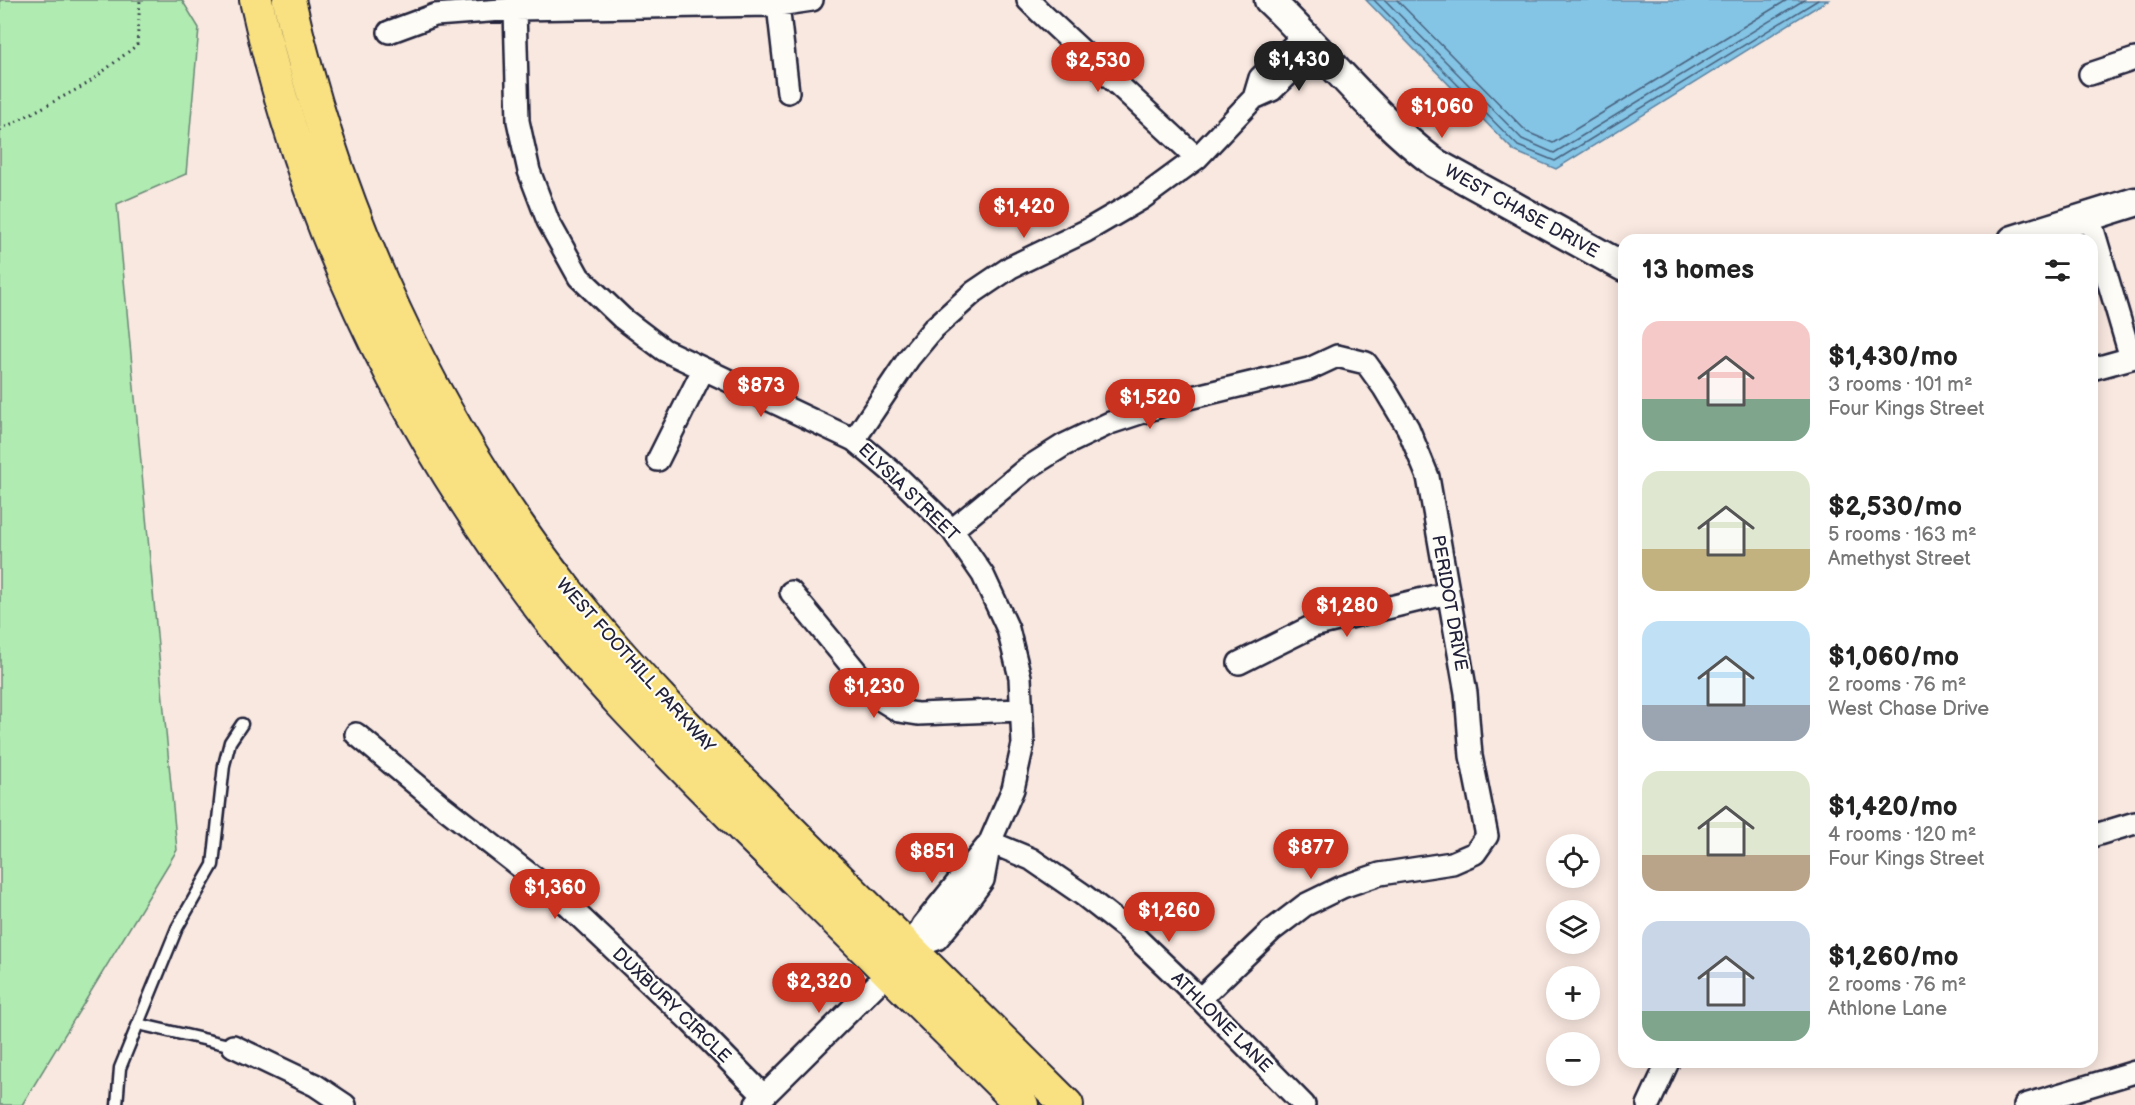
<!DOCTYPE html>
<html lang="en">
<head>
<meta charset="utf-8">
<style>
  :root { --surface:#fff; --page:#f6f6f6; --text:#222; --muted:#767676; --accent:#c8321e }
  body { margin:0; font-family:"Balsamiq Sans",sans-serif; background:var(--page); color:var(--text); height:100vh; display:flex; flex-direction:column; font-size:22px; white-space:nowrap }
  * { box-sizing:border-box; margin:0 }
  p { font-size:20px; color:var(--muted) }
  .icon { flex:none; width:33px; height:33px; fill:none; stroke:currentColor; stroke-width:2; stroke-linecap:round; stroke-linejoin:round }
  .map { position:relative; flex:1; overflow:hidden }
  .panel { position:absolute; left:1618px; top:234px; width:480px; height:834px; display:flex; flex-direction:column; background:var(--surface); border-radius:18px; box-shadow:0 3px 15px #0003 }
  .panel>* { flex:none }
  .tools { position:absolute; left:1546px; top:834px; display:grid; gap:12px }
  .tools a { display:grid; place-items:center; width:54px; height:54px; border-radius:50%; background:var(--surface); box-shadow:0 3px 15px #0003; font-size:30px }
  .price { position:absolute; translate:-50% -51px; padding:0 14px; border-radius:21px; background:var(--accent); color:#fff; font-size:20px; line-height:39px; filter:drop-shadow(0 2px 3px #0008) }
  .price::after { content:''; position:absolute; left:50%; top:36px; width:18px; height:14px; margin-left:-9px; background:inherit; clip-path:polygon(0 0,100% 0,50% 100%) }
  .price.selected { background:#222; color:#fff }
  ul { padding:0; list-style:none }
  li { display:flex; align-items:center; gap:18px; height:150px; padding:0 24px }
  li span { display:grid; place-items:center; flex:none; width:168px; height:120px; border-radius:18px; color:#555 }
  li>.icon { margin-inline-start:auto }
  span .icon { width:72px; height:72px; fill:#fffc; stroke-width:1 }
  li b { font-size:26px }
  h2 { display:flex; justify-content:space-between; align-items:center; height:72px; padding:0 24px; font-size:26px }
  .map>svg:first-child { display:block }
</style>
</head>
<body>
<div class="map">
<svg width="2135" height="1105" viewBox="0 0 2135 1105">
  <rect width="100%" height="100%" fill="#f9e8e0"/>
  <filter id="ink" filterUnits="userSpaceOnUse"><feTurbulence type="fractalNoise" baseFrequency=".0167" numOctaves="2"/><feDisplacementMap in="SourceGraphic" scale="12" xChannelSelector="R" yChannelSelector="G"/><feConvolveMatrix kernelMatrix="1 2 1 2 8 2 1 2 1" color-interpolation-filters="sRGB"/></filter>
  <g filter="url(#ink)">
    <path fill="#b0ebb1" stroke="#698676" stroke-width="1.5" d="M 0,0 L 182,0 L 199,28 L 186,174 L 117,204 L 177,850 L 22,1105 L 0,1105 Z"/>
    <path fill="#84c4e5" stroke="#5d83a1" stroke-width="1.5" d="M 1366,0 L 1828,0 L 1556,169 L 1514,151 Z"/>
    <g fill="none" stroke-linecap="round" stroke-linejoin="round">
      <path stroke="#49637f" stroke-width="1.5" d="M 1374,0 L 1518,146 L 1555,161 L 1818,0
        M 1385,0 L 1522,139 L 1554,153 L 1804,0
        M 1397,0 L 1527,132 L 1553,143 L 1787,0"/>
      <defs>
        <path id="lane" d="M 138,1024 L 233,1046
          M 117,1105 L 120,1068 L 177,928 L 213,865 L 224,765 L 230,742 L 242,724"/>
        <path id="street" d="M 1028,0 L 1040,12 L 1197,158
          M 778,5 L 788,92
          M 515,9 L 518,121 L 529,171 L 548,221 L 579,277 L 622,318 L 664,350 L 854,440 L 898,477 L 952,530 L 983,575 L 1008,629 L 1020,677 L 1023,744 L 1013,789 L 990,842 L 983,880 L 958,914 L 937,939 L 910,949
          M 389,32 L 435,15 L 515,9 L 778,5 L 812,0
          M 2090,74 L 2135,59
          M 1254,98 L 1260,78 L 1305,34
          M 2089,216 L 2131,358
          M 2092,369 L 2135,357
          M 854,440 L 909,358 L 933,329 L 974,292 L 1011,267 L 1086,231 L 1141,199 L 1197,158 L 1254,98 L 1272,90 L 1317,47
          M 658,460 L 703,370
          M 952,530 L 1026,469 L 1064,445 L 1110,423 L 1176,401 L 1309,369 L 1337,356 L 1366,363 L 1384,388 L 1408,428 L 1428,477 L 1466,693 L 1471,756 L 1487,836 L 1475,853 L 1452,863 L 1380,874 L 1342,887 L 1305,905 L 1271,931 L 1200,999
          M 791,592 L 878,698 L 899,711 L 918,714 L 1021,710
          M 1239,663 L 1313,626 L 1448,593
          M 356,734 L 441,805 L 560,898 L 690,1021 L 764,1096
          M 2092,836 L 2135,823
          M 990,842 L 1031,859 L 1082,894 L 1128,930 L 1200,999 L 1304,1105
          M 233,1046 L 315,1085 L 345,1105
          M 756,1104 L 888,973 L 910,949 L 923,925 L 986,847
          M 1648,1105 L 1668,1062
          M 2025,1105 L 2135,1072"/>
        <path id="secondary" d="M 1269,0 C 1324,52 1375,118 1435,163 L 1624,267
          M 2013,240 L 2135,202"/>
        <path id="primary" d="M 256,0 C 305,222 401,425 539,606 C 600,687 673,757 744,829 C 836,921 929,1013 1022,1105
          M 289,0 C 337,213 430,417 566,590 C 633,675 711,751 787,827 C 880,920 974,1012 1067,1105"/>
      </defs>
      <use href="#lane" stroke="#22223b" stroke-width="15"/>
      <use href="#street" stroke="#22223b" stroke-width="26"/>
      <use href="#secondary" stroke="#22223b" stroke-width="33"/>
      <use href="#primary" stroke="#22223b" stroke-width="36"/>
      <path stroke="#22223b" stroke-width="3" stroke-dasharray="1.5 4.5" stroke-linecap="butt" d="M 0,130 L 87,84 L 137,45 L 140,0"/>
      <use href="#lane" stroke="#fdfcf7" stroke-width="10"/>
      <use href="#street" stroke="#fdfcf7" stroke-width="21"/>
      <use href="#secondary" stroke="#fdfcf7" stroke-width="28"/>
      <use href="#primary" stroke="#f9e181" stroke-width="32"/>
    </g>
  </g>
  <g text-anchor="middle" stroke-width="4.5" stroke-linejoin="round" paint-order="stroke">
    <g font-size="18" fill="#22223b" stroke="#fdfcf7">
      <text transform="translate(1522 211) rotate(29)" y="6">WEST CHASE DRIVE</text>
      <text transform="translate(909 492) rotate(44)" y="6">ELYSIA STREET</text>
      <text transform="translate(1450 603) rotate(80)" y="6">PERIDOT DRIVE</text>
      <text transform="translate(636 665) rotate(48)" y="6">WEST FOOTHILL PARKWAY</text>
      <text transform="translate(672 1005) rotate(44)" y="6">DUXBURY CIRCLE</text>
      <text transform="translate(1222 1022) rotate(45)" y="6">ATHLONE LANE</text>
    </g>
  </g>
</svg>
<div class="tools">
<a><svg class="icon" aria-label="locate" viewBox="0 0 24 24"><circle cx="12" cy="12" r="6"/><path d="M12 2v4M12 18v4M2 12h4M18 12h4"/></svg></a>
<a><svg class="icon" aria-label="layers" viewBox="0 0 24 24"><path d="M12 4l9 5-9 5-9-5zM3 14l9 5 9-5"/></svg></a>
<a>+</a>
<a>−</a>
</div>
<b class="price selected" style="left:1299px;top:92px">$1,430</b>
<b class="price" style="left:1098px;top:93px">$2,530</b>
<b class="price" style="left:1442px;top:139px">$1,060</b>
<b class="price" style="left:1024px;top:239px">$1,420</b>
<b class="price" style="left:761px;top:418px">$873</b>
<b class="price" style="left:1150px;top:430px">$1,520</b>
<b class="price" style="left:1347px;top:638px">$1,280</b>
<b class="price" style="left:874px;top:719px">$1,230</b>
<b class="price" style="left:1311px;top:880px">$877</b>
<b class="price" style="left:932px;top:884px">$851</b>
<b class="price" style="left:555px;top:920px">$1,360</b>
<b class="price" style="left:1169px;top:943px">$1,260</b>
<b class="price" style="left:819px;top:1014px">$2,320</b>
<section class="panel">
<h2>13 homes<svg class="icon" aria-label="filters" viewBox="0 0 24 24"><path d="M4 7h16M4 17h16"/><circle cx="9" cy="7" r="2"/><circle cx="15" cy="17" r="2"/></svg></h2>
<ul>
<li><span style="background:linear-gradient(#f6c9c9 65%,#7fa58c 0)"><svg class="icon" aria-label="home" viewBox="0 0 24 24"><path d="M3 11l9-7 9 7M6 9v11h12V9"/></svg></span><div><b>$1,430/mo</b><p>3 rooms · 101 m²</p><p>Four Kings Street</p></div></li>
<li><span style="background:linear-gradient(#dfe7d0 65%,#c2b280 0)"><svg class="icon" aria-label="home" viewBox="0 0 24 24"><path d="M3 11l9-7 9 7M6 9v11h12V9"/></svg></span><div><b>$2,530/mo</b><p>5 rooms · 163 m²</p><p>Amethyst Street</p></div></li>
<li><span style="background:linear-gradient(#bfe0f5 70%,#9aa5b1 0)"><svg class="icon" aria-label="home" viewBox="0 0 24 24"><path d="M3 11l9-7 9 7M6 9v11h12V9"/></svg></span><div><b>$1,060/mo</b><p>2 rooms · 76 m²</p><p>West Chase Drive</p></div></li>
<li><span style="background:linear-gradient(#dfe7d0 70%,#b9a48a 0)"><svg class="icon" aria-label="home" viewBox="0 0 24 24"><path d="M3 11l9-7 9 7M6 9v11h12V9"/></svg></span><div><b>$1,420/mo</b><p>4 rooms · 120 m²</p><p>Four Kings Street</p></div></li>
<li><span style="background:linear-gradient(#c9d6e8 75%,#7fa58c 0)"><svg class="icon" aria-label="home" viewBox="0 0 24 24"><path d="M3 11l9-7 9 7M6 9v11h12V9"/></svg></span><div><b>$1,260/mo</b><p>2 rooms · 76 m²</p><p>Athlone Lane</p></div></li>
</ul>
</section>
</div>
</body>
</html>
